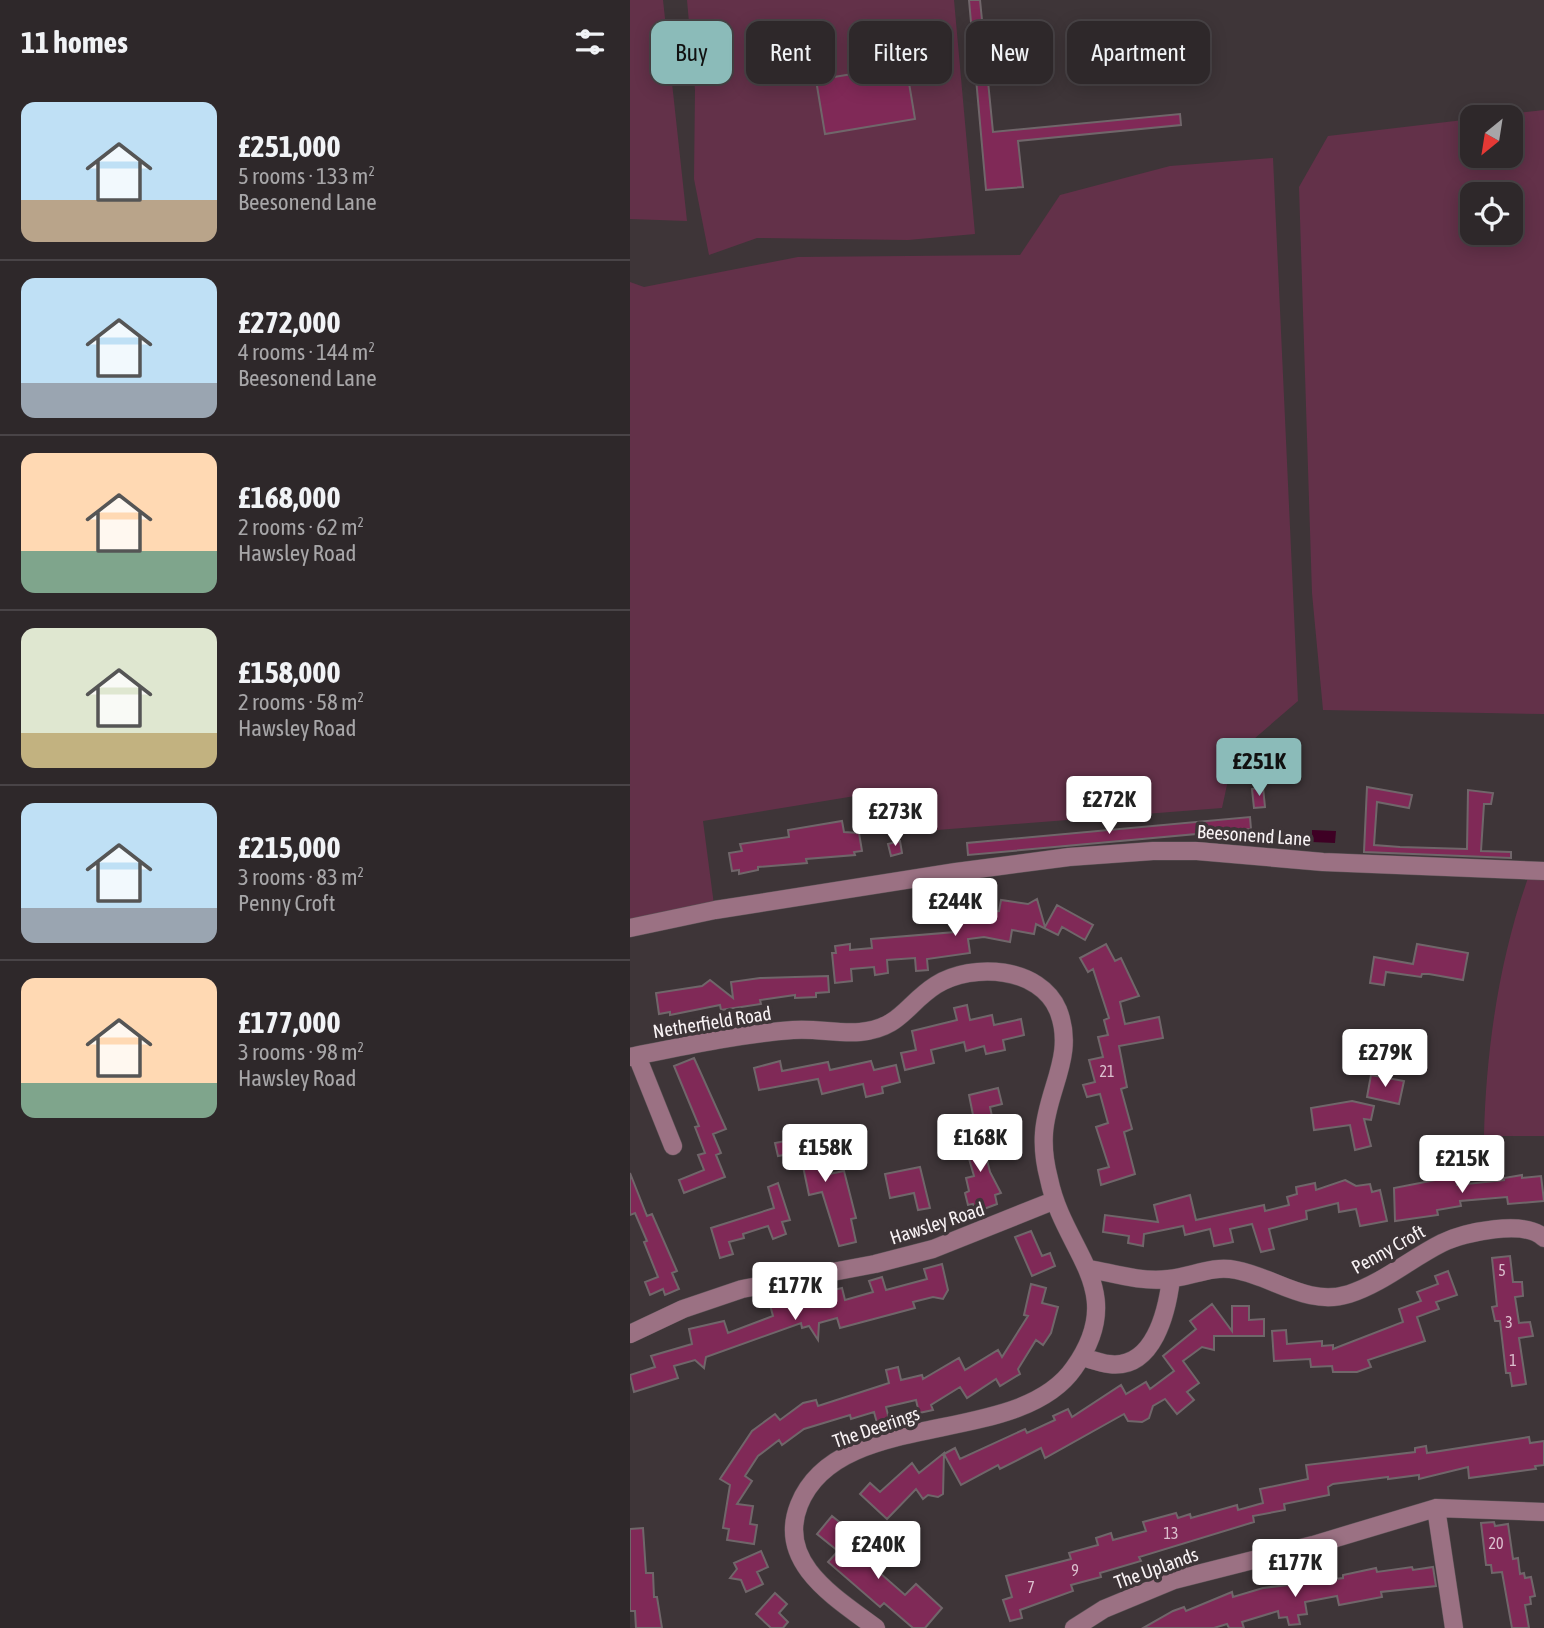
<!DOCTYPE html>
<html lang="en">
<head>
<meta charset="utf-8">
<style>
  :root { --surface:#2e282a; --page:#363032; --text:#f1f3f6; --muted:#a7a6a8; --line:#494447; --accent:#8bbbb9 }
  body { margin:0; font-family:"Asap Condensed",sans-serif; background:var(--page); color:var(--text); height:100vh; display:flex; flex-direction:column; font-size:26px; white-space:nowrap }
  * { box-sizing:border-box; margin:0 }
  p { font-size:23px; color:var(--muted) }
  .icon { flex:none; width:38px; height:38px; fill:none; stroke:currentColor; stroke-width:2; stroke-linecap:round; stroke-linejoin:round }
  .map { position:relative; flex:1; overflow:hidden }
  .side { display:flex; flex-direction:column; background:var(--surface); width:630px }
  .side>* { flex:none }
  .banner { position:absolute; left:21px; top:21px; width:665px; height:63px; display:flex; gap:14px }
  .needle { width:46px; rotate:210deg }
  .buttons { position:absolute; left:830px; top:105px; display:grid; gap:14px }
  .buttons a { display:grid; place-items:center; width:63px; height:63px; border-radius:14px; background:var(--surface); box-shadow:0 4px 18px #0003,0 0 0 2px var(--line); font-size:35px }
  .price { position:absolute; translate:-50% -60px; padding:0 16px; border-radius:7px; background:#fff; color:#222; font-size:23px; line-height:46px; filter:drop-shadow(0 2px 4px #0008) }
  .price::after { content:''; position:absolute; left:50%; top:42px; width:21px; height:16px; margin-left:-10px; background:inherit; clip-path:polygon(0 0,100% 0,50% 100%) }
  .price.on { background:var(--accent); color:#111 }
  ul { padding:0; list-style:none }
  li { display:flex; align-items:center; gap:21px; height:175px; padding:0 21px }
  li+li { border-top:2px solid var(--line) }
  li span { display:grid; place-items:center; flex:none; width:196px; height:140px; border-radius:14px; color:#555 }
  li>.icon { margin-inline-start:auto }
  span .icon { width:84px; height:84px; fill:#fffc; stroke-width:1 }
  li b { font-size:30px }
  h2 { display:flex; justify-content:space-between; align-items:center; height:84px; padding:0 21px; font-size:30px }
  .pill { padding:0 24px; border-radius:14px; background:var(--surface); box-shadow:0 4px 18px #0003,0 0 0 2px var(--line); font-size:24px; line-height:63px }
  .pill.on { background:var(--accent); color:#111 }
  main { display:flex; flex:1; min-height:0 }
  .map>svg:first-child { display:block }
</style>
</head>
<body>
<main>
<section class="side">
<h2>11 homes<svg class="icon" aria-label="filters" viewBox="0 0 24 24"><path d="M4 7h16M4 17h16"/><circle cx="9" cy="7" r="2"/><circle cx="15" cy="17" r="2"/></svg></h2>
<ul>
<li><span style="background:linear-gradient(#bfe0f5 70%,#b9a48a 0)"><svg class="icon" aria-label="home" viewBox="0 0 24 24"><path d="M3 11l9-7 9 7M6 9v11h12V9"/></svg></span><div><b>£251,000</b><p>5 rooms · 133 m²</p><p>Beesonend Lane</p></div></li>
<li><span style="background:linear-gradient(#bfe0f5 75%,#9aa5b1 0)"><svg class="icon" aria-label="home" viewBox="0 0 24 24"><path d="M3 11l9-7 9 7M6 9v11h12V9"/></svg></span><div><b>£272,000</b><p>4 rooms · 144 m²</p><p>Beesonend Lane</p></div></li>
<li><span style="background:linear-gradient(#ffd9b3 70%,#7fa58c 0)"><svg class="icon" aria-label="home" viewBox="0 0 24 24"><path d="M3 11l9-7 9 7M6 9v11h12V9"/></svg></span><div><b>£168,000</b><p>2 rooms · 62 m²</p><p>Hawsley Road</p></div></li>
<li><span style="background:linear-gradient(#dfe7d0 75%,#c2b280 0)"><svg class="icon" aria-label="home" viewBox="0 0 24 24"><path d="M3 11l9-7 9 7M6 9v11h12V9"/></svg></span><div><b>£158,000</b><p>2 rooms · 58 m²</p><p>Hawsley Road</p></div></li>
<li><span style="background:linear-gradient(#bfe0f5 75%,#9aa5b1 0)"><svg class="icon" aria-label="home" viewBox="0 0 24 24"><path d="M3 11l9-7 9 7M6 9v11h12V9"/></svg></span><div><b>£215,000</b><p>3 rooms · 83 m²</p><p>Penny Croft</p></div></li>
<li><span style="background:linear-gradient(#ffd9b3 75%,#7fa58c 0)"><svg class="icon" aria-label="home" viewBox="0 0 24 24"><path d="M3 11l9-7 9 7M6 9v11h12V9"/></svg></span><div><b>£177,000</b><p>3 rooms · 98 m²</p><p>Hawsley Road</p></div></li>
</ul>
</section>
<div class="map">
<svg width="914" height="1628" viewBox="0 0 914 1628">
  <rect width="100%" height="100%" fill="#3e3538"/>
  <path fill="#633149" fill-rule="evenodd" d="M 0,0 L 33,0 L 57,221 L 0,219 Z
    M 57,0 L 324,0 L 345,234 L 278,240 L 127,238 L 79,255 L 64,179 L 65,90 Z
    M 914,110 L 914,714 L 693,710 L 682,593 L 669,187 L 698,136 L 842,119 L 842,156 L 880,156 L 880,117 L 854,117 ZM 880,194 L 880,233 L 842,233 L 842,194 Z
    M 643,158 L 668,701 L 603,757 L 592,808 L 294,831 L 225,796 L 73,821 L 84,905 L 0,923 L 0,282 L 14,287 L 168,257 L 390,255 L 430,195 L 540,166 Z
    M 898,878 L 914,878 L 914,1136 L 854,1136 C 856,1050 869,960 898,878 Z"/>
  <path fill="#3e0024" d="M 682,830 L 706,831 L 705,843 L 682,842 Z"/>
  <path fill="#802957" stroke="#70666a" stroke-width="2" d="M 339,0 L 350,0 L 363,132 L 550,114 L 551,125 L 388,141 L 393,187 L 356,190 Z
    M 276,65 L 285,119 L 195,134 L 186,80 Z
    M 633,787 L 635,807 L 624,808 L 622,789 Z
    M 737,787 L 782,795 L 779,808 L 747,802 L 744,845 L 770,847 L 837,849 L 838,790 L 863,793 L 861,804 L 854,804 L 851,851 L 881,852 L 881,858 L 734,852 Z
    M 620,817 L 621,829 L 338,855 L 337,843 Z
    M 212,821 L 214,832 L 229,833 L 232,851 L 224,852 L 225,855 L 176,859 L 177,863 L 128,867 L 128,870 L 109,874 L 109,870 L 102,871 L 99,853 L 112,851 L 110,844 L 159,837 L 158,830 Z
    M 270,841 L 272,853 L 261,856 L 258,844 Z
    M 407,899 L 415,927 L 427,905 L 463,925 L 455,940 L 432,927 L 428,935 L 406,924 L 404,934 L 382,930 L 380,942 L 354,937 L 338,939 L 340,953 L 297,959 L 298,970 L 286,971 L 285,958 L 257,960 L 258,973 L 245,975 L 244,967 L 221,969 L 222,981 L 205,983 L 202,953 L 206,953 L 205,946 L 220,944 L 220,950 L 242,948 L 241,939 L 325,932 L 323,920 L 340,918 L 339,914 L 369,911 L 371,900 L 398,904 Z
    M 476,944 L 485,961 L 491,958 L 509,996 L 490,1002 L 495,1024 L 529,1017 L 533,1038 L 489,1046 L 497,1087 L 491,1089 L 502,1129 L 494,1132 L 505,1174 L 471,1185 L 468,1170 L 479,1167 L 466,1127 L 478,1123 L 470,1094 L 457,1097 L 453,1085 L 465,1082 L 459,1060 L 473,1057 L 468,1037 L 478,1035 L 474,1020 L 479,1018 L 463,969 L 458,972 L 450,958 Z
    M 787,944 L 838,953 L 833,980 L 799,974 L 792,974 L 791,977 L 756,972 L 754,985 L 740,983 L 744,957 L 783,964 Z
    M 198,976 L 199,992 L 186,993 L 186,997 L 165,998 L 165,995 L 130,1000 L 131,1004 L 91,1010 L 90,1005 L 40,1015 L 40,1012 L 29,1014 L 26,993 L 72,986 L 80,980 L 103,998 L 101,982 L 130,978 Z
    M 337,1005 L 340,1020 L 362,1015 L 364,1025 L 391,1019 L 394,1035 L 373,1040 L 375,1050 L 356,1054 L 354,1046 L 336,1051 L 334,1042 L 301,1050 L 304,1063 L 275,1070 L 271,1053 L 286,1050 L 282,1031 L 327,1020 L 324,1008 Z
    M 64,1058 L 96,1129 L 83,1134 L 91,1153 L 86,1155 L 95,1177 L 54,1193 L 49,1180 L 74,1170 L 68,1155 L 75,1153 L 65,1127 L 69,1126 L 44,1066 Z
    M 150,1061 L 152,1071 L 198,1062 L 200,1070 L 241,1061 L 244,1070 L 266,1065 L 270,1082 L 252,1087 L 253,1093 L 236,1097 L 233,1084 L 192,1094 L 188,1079 L 129,1090 L 124,1068 Z
    M 741,1075 L 774,1081 L 769,1104 L 737,1097 Z
    M 368,1088 L 372,1104 L 360,1107 L 363,1121 L 345,1125 L 339,1095 Z
    M 722,1101 L 744,1106 L 741,1120 L 734,1119 L 741,1146 L 725,1150 L 720,1125 L 684,1130 L 681,1108 Z
    M 357,1129 L 360,1142 L 353,1144 L 360,1172 L 371,1193 L 365,1195 L 367,1204 L 346,1212 L 343,1204 L 338,1205 L 335,1193 L 339,1191 L 336,1178 L 344,1176 L 335,1145 L 341,1143 L 338,1134 Z
    M 191,1134 L 199,1174 L 214,1171 L 226,1218 L 221,1219 L 226,1242 L 209,1246 L 192,1192 L 179,1195 L 170,1152 L 148,1156 L 145,1143 Z
    M 290,1167 L 300,1208 L 288,1210 L 284,1193 L 260,1198 L 255,1174 Z
    M 0,1173 L 17,1216 L 22,1214 L 47,1271 L 42,1273 L 49,1289 L 35,1295 L 33,1289 L 20,1295 L 15,1282 L 28,1277 L 14,1242 L 17,1241 L 5,1213 L 0,1215 Z
    M 892,1175 L 892,1178 L 911,1176 L 914,1201 L 878,1204 L 877,1197 L 830,1201 L 831,1206 L 807,1210 L 808,1215 L 765,1221 L 764,1188 L 826,1176 L 827,1185 L 874,1180 L 874,1178 Z
    M 715,1180 L 726,1186 L 740,1184 L 742,1192 L 750,1190 L 757,1221 L 730,1226 L 726,1209 L 709,1212 L 708,1203 L 676,1211 L 677,1219 L 639,1229 L 644,1249 L 631,1252 L 622,1224 L 600,1229 L 603,1242 L 584,1246 L 580,1229 L 555,1235 L 553,1226 L 514,1234 L 513,1246 L 498,1243 L 499,1236 L 473,1232 L 475,1215 L 528,1222 L 524,1205 L 560,1195 L 566,1220 L 634,1205 L 635,1211 L 659,1205 L 657,1197 L 667,1194 L 666,1187 L 685,1183 L 686,1190 Z
    M 148,1183 L 160,1220 L 152,1222 L 156,1234 L 143,1239 L 138,1226 L 113,1234 L 114,1238 L 99,1242 L 103,1254 L 90,1258 L 81,1228 L 144,1208 L 138,1187 Z
    M 401,1231 L 412,1256 L 420,1253 L 425,1266 L 402,1276 L 385,1237 Z
    M 880,1256 L 883,1282 L 892,1282 L 893,1296 L 885,1297 L 889,1323 L 900,1322 L 903,1336 L 889,1338 L 896,1384 L 882,1386 L 880,1373 L 876,1373 L 870,1321 L 865,1321 L 862,1307 L 867,1306 L 862,1258 Z
    M 312,1264 L 318,1290 L 313,1299 L 303,1297 L 283,1302 L 285,1308 L 210,1328 L 207,1318 L 189,1323 L 188,1340 L 179,1326 L 172,1328 L 171,1323 L 76,1357 L 74,1368 L 65,1360 L 44,1366 L 48,1378 L 4,1392 L 0,1375 L 25,1367 L 21,1356 L 62,1344 L 59,1329 L 94,1321 L 98,1333 L 143,1316 L 140,1305 L 212,1288 L 215,1300 L 243,1292 L 239,1281 L 252,1277 L 256,1290 L 297,1279 L 294,1269 Z
    M 818,1271 L 827,1295 L 806,1302 L 809,1309 L 787,1317 L 795,1341 L 738,1360 L 741,1367 L 727,1372 L 703,1372 L 702,1366 L 681,1367 L 680,1359 L 644,1361 L 642,1331 L 656,1330 L 657,1344 L 692,1341 L 692,1346 L 703,1345 L 703,1349 L 773,1322 L 769,1309 L 791,1301 L 787,1292 L 808,1284 L 805,1276 Z
    M 401,1284 L 416,1288 L 412,1303 L 428,1307 L 421,1333 L 413,1345 L 406,1340 L 388,1369 L 390,1374 L 370,1386 L 366,1379 L 337,1398 L 330,1387 L 301,1405 L 303,1410 L 289,1413 L 286,1400 L 256,1407 L 259,1419 L 247,1423 L 244,1412 L 221,1419 L 220,1415 L 174,1429 L 152,1445 L 149,1440 L 128,1456 L 115,1476 L 122,1481 L 107,1504 L 123,1506 L 120,1524 L 127,1525 L 124,1544 L 97,1540 L 99,1529 L 93,1528 L 100,1485 L 90,1479 L 122,1431 L 145,1414 L 150,1420 L 173,1403 L 186,1400 L 188,1406 L 259,1383 L 256,1370 L 268,1367 L 271,1380 L 292,1375 L 293,1379 L 329,1358 L 335,1370 L 368,1350 L 372,1357 L 398,1316 L 394,1315 Z
    M 582,1304 L 602,1331 L 602,1306 L 619,1306 L 619,1320 L 634,1319 L 634,1336 L 584,1336 L 584,1350 L 572,1347 L 553,1361 L 569,1383 L 557,1392 L 564,1400 L 547,1414 L 535,1399 L 523,1406 L 519,1418 L 512,1422 L 498,1421 L 494,1414 L 415,1458 L 411,1448 L 370,1469 L 368,1465 L 331,1485 L 314,1454 L 325,1448 L 330,1459 L 395,1429 L 397,1433 L 425,1420 L 423,1416 L 438,1409 L 442,1417 L 491,1385 L 496,1394 L 516,1382 L 520,1389 L 544,1371 L 533,1356 L 566,1329 L 560,1321 Z
    M 899,1437 L 900,1443 L 914,1441 L 914,1465 L 905,1466 L 906,1469 L 839,1478 L 838,1467 L 789,1479 L 789,1475 L 758,1479 L 758,1477 L 703,1484 L 698,1487 L 699,1495 L 654,1504 L 655,1510 L 623,1516 L 624,1522 L 509,1557 L 511,1561 L 470,1573 L 471,1577 L 441,1585 L 443,1591 L 390,1610 L 392,1618 L 380,1621 L 373,1600 L 382,1597 L 376,1576 L 441,1559 L 439,1553 L 468,1545 L 466,1538 L 481,1533 L 483,1540 L 516,1531 L 513,1522 L 546,1513 L 548,1518 L 560,1514 L 561,1518 L 607,1505 L 608,1510 L 633,1503 L 630,1489 L 678,1479 L 676,1465 L 785,1452 L 785,1448 L 796,1446 L 797,1453 Z
    M 314,1453 L 313,1494 L 308,1497 L 298,1495 L 293,1499 L 286,1489 L 257,1519 L 230,1494 L 240,1483 L 250,1492 L 282,1463 L 289,1473 Z
    M 202,1516 L 213,1525 L 208,1531 L 230,1548 L 226,1552 L 275,1595 L 286,1584 L 312,1608 L 295,1628 L 283,1628 L 254,1603 L 250,1607 L 198,1562 L 208,1551 L 187,1534 Z
    M 864,1522 L 865,1526 L 878,1524 L 883,1559 L 888,1558 L 890,1574 L 894,1573 L 895,1578 L 901,1577 L 905,1596 L 900,1597 L 901,1604 L 895,1605 L 899,1628 L 882,1628 L 872,1572 L 862,1573 L 861,1565 L 856,1565 L 851,1523 Z
    M 13,1528 L 16,1573 L 23,1573 L 24,1597 L 27,1597 L 32,1628 L 6,1628 L 5,1611 L 0,1611 L 0,1529 Z
    M 131,1551 L 138,1567 L 127,1572 L 133,1584 L 116,1592 L 111,1580 L 100,1578 L 107,1569 L 104,1563 Z
    M 782,1567 L 783,1570 L 803,1567 L 806,1586 L 751,1592 L 752,1597 L 709,1605 L 707,1596 L 675,1602 L 677,1614 L 668,1615 L 670,1624 L 659,1625 L 657,1617 L 649,1618 L 648,1611 L 612,1622 L 614,1628 L 599,1628 L 597,1624 L 584,1628 L 513,1628 L 543,1611 L 554,1607 L 556,1611 L 602,1592 L 603,1597 L 633,1588 L 713,1578 L 713,1575 L 746,1568 L 747,1572 Z
    M 145,1593 L 157,1604 L 149,1613 L 158,1622 L 153,1628 L 141,1628 L 126,1614 Z"/>
  <g fill="none" stroke-linecap="round" stroke-linejoin="round">
    <defs>
      <path id="minor" d="M 0,928 L 85,910 L 326,872 L 439,857 L 523,851 L 567,851 L 693,862 L 914,871
        M 7,1056 L 43,1146
        M 0,1057 C 54,1046 109,1034 163,1030 C 185,1028 208,1034 230,1032 C 271,1028 276,1004 306,985 C 343,962 410,967 428,1010 C 446,1055 417,1089 414,1133 C 413,1147 415,1164 419,1179 C 434,1253 500,1289 444,1368 C 388,1449 208,1406 169,1505 C 146,1563 206,1598 246,1628
        M 460,1269 C 486,1274 511,1282 538,1279 C 562,1277 581,1265 606,1270 C 644,1277 678,1307 719,1294 C 753,1283 780,1259 812,1243 C 835,1232 895,1219 914,1238
        M 0,1334 L 53,1309 L 112,1289 L 245,1264 L 303,1249 L 423,1201
        M 452,1357 C 460,1359 470,1363 479,1364 C 524,1370 537,1311 541,1279
        M 806,1508 L 824,1628
        M 444,1628 L 474,1609 L 544,1580 L 683,1545 L 806,1508 L 914,1512"/>
    </defs>
    <use href="#minor" stroke="#5c5356" stroke-width="19"/>
    <use href="#minor" stroke="#9b7183" stroke-width="18"/>
  </g>
  <g text-anchor="middle" stroke-width="7" stroke-linejoin="round" paint-order="stroke">
    <g font-size="16" fill="#dbc0ce">
      <text x="477" y="1077">21</text>
      <text x="872" y="1276">5</text>
      <text x="879" y="1328">3</text>
      <text x="883" y="1366">1</text>
      <text x="541" y="1539">13</text>
      <text x="866" y="1549">20</text>
      <text x="445" y="1576">9</text>
      <text x="401" y="1593">7</text>
    </g>
    <g font-size="19" fill="#f9f3f5" stroke="#3e3538">
      <text transform="translate(624 835) rotate(4)" y="7">Beesonend Lane</text>
      <text transform="translate(82 1022) rotate(-9)" y="7">Netherfield Road</text>
      <text transform="translate(307 1223) rotate(-18)" y="7">Hawsley Road</text>
      <text transform="translate(758 1249) rotate(-29)" y="7">Penny Croft</text>
      <text transform="translate(246 1427) rotate(-19)" y="7">The Deerings</text>
      <text transform="translate(526 1568) rotate(-20)" y="7">The Uplands</text>
    </g>
  </g>
</svg>
<div class="buttons">
<a><svg class="needle" viewBox="-14 -14 28 28"><path d="M0-13l5 13h-10z" fill="#e53935"/><path d="M0 13l5-13h-10z" fill="#a7a6a8"/></svg></a>
<a><svg class="icon" aria-label="locate" viewBox="0 0 24 24"><circle cx="12" cy="12" r="6"/><path d="M12 2v4M12 18v4M2 12h4M18 12h4"/></svg></a>
</div>
<b class="price on" style="left:629px;top:798px">£251K</b>
<b class="price" style="left:479px;top:836px">£272K</b>
<b class="price" style="left:265px;top:848px">£273K</b>
<b class="price" style="left:325px;top:938px">£244K</b>
<b class="price" style="left:755px;top:1089px">£279K</b>
<b class="price" style="left:350px;top:1174px">£168K</b>
<b class="price" style="left:195px;top:1184px">£158K</b>
<b class="price" style="left:832px;top:1195px">£215K</b>
<b class="price" style="left:165px;top:1322px">£177K</b>
<b class="price" style="left:248px;top:1581px">£240K</b>
<b class="price" style="left:665px;top:1599px">£177K</b>
<div class="banner">
<a class="pill on">Buy</a>
<a class="pill">Rent</a>
<a class="pill">Filters</a>
<a class="pill">New</a>
<a class="pill">Apartment</a>
</div>
</div>
</main>
</body>
</html>
